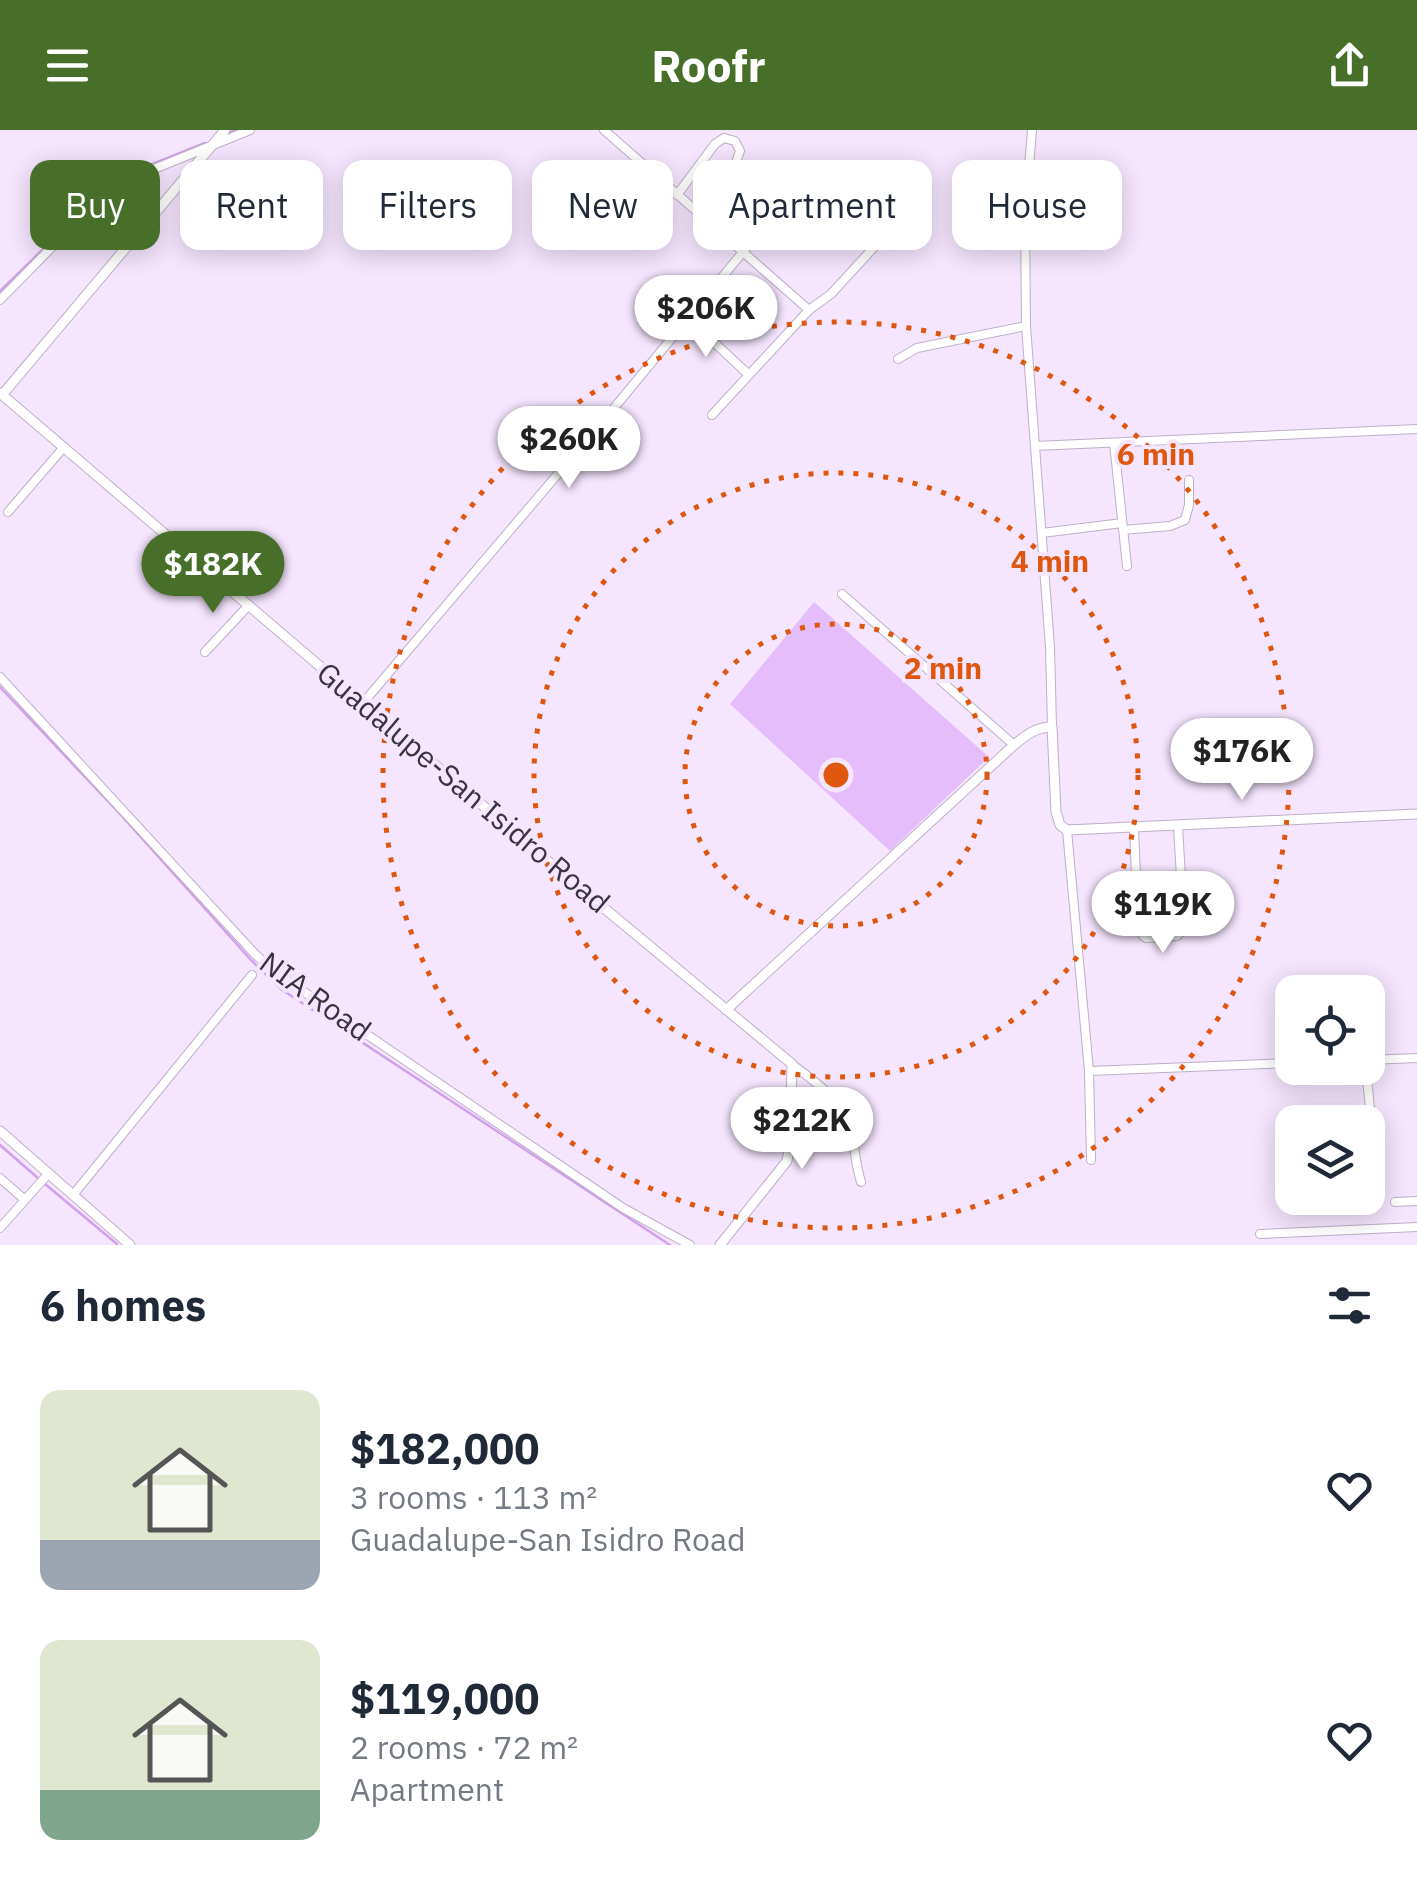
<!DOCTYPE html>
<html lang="en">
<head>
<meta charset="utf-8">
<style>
  :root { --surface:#fff; --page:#f2f2f3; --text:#1f2937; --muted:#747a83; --accent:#486f29 }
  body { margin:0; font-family:"IBM Plex Sans",sans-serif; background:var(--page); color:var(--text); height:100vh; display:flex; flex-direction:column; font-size:38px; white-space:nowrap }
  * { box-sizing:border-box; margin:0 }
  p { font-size:32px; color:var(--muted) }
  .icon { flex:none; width:55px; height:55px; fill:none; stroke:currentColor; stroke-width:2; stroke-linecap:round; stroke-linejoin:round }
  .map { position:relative; height:1115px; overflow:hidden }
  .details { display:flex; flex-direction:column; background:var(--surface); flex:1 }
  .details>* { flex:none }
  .hud { position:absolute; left:30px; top:30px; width:1358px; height:90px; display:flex; gap:20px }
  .buttons { position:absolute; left:1275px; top:845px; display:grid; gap:20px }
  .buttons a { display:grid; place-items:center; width:110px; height:110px; border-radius:20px; background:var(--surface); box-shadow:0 5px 25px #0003; font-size:50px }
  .price { position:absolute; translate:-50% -85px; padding:0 22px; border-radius:35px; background:#fff; color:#222; font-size:32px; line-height:65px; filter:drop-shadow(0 2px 5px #0008) }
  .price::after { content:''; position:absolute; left:50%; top:60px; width:30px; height:22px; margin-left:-15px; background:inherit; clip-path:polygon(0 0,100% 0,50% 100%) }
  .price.current { background:var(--accent); color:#fff }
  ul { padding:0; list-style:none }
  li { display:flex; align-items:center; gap:30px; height:250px; padding:0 40px }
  li span { display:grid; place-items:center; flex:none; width:280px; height:200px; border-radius:20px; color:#555 }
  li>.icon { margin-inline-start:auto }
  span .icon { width:120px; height:120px; fill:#fffc; stroke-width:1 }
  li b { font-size:42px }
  h2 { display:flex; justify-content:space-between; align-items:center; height:120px; padding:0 40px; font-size:42px }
  .pill { padding:0 35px; border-radius:20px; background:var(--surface); box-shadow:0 5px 25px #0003; font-size:35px; line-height:90px }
  .pill.current { background:var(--accent); color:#fff }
  header { display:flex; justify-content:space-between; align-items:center; height:130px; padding:0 40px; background:var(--accent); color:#fff; font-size:45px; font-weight:700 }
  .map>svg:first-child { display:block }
</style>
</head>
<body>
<header><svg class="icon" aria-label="menu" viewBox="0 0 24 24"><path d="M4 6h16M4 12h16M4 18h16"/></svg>Roofr<svg class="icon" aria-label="share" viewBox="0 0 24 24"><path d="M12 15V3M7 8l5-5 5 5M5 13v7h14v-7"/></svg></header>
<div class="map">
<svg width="1417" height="1115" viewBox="0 0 1417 1115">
  <rect width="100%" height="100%" fill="#f5e5fe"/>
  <path fill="#e5bdfa" d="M 814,472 L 989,627 L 890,721 L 730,574 Z"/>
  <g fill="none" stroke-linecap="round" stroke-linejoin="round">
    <path stroke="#d19fec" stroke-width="2.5" d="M 231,2 L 236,0
      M 0,161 L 68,95 L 150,35 L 205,13
      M 0,557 L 121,685 L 251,830 L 281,859 L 670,1115
      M 0,1015 L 39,1049
      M 45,1054 L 117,1114"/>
    <defs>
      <path id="minor" d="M 604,0 L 809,180
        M 1032,0 L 1025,85 L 1026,196 L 1050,517 L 1052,597
        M 677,65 L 715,14 L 724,8 L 735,11 L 740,21 L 736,32 L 697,82
        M 0,170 L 51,118 L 145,45 L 154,39 L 250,0
        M 688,188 L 749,245
        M 898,229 L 917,218 L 1026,196
        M 1114,313 L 1127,436
        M 1035,316 L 1417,299
        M 8,382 L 64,317
        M 1123,400 L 1170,396 L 1185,390 L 1189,375 L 1189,350
        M 1042,403 L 1122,393
        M 842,464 L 1014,615
        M 205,522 L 249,475
        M 0,547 L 255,824 L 276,843 L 623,1078 L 690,1115
        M 363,573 L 614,278 L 790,65 L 803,61 L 876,115 L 831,164 L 809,180 L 712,285
        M 1134,698 L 1138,794 L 1143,806 L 1146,808 L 1177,806 L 1184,799 L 1178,696
        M 1067,700 L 1089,941 L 1091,1030
        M 1368,930 L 1417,928
        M 792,934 C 817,954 846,971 852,1005 C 855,1021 856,1036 861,1052
        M 1366,938 L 1377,1051
        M 1089,941 L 1292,933
        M 0,1048 L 25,1070
        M 73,1065 L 252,845
        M 1395,1072 L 1417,1071
        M 0,1098 L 48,1044
        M 1260,1104 L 1417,1097"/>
      <path id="tertiary" d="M 0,263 L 563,744 L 792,934 L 790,1015 L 787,1031 L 720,1115
        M 2,265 L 225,0
        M 726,880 L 1014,615 C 1026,605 1036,597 1052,597 L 1056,682 L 1060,695 L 1067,700 L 1417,684
        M 0,1001 L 130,1115"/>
    </defs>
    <use href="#minor" stroke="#beafc7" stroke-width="10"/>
    <use href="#tertiary" stroke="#beafc7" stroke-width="11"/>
    <use href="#minor" stroke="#fff" stroke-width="8"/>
    <use href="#tertiary" stroke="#fff" stroke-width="9"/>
  </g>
  <g fill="none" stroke="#df570e" stroke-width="5" stroke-dasharray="5 10">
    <circle cx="836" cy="645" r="151"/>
    <circle cx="836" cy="645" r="302"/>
    <circle cx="836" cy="645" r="453"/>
  </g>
  <g text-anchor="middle" stroke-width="8" stroke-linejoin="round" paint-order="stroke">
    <g font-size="30" fill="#39333d" stroke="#f5e5fe">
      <text transform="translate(463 658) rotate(40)" y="10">Guadalupe-San Isidro Road</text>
      <text transform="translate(315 867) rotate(36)" y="10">NIA Road</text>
    </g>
  </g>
  <circle cx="836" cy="645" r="15" fill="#df570e" stroke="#f5e5fe" stroke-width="5"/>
  <g font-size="30" text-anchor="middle" font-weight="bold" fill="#df570e" stroke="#f5e5fe" stroke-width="8" stroke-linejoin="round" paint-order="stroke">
    <text x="1156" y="335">6 min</text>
    <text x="1050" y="442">4 min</text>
    <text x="943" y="549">2 min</text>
  </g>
</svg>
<div class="buttons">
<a><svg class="icon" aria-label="locate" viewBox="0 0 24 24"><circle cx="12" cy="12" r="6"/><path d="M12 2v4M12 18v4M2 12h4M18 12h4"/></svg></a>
<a><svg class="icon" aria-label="layers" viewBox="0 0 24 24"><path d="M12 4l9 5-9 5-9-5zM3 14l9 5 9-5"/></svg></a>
</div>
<b class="price" style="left:706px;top:230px">$206K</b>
<b class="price" style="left:569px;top:361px">$260K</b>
<b class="price current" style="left:213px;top:486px">$182K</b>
<b class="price" style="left:1242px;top:673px">$176K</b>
<b class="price" style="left:1163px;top:826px">$119K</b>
<b class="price" style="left:802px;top:1042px">$212K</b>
<div class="hud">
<a class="pill current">Buy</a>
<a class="pill">Rent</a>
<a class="pill">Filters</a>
<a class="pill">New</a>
<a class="pill">Apartment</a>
<a class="pill">House</a>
</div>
</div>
<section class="details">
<h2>6 homes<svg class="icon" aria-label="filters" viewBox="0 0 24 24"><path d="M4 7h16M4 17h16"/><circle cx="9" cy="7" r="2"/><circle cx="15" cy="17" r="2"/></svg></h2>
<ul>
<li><span style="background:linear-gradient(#dfe7d0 75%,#9aa5b1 0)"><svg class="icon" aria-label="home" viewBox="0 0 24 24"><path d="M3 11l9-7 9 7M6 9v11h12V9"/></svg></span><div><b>$182,000</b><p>3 rooms · 113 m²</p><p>Guadalupe-San Isidro Road</p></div><svg class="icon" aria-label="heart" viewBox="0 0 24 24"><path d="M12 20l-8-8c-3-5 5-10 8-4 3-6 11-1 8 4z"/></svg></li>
<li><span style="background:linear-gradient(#dfe7d0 75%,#7fa58c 0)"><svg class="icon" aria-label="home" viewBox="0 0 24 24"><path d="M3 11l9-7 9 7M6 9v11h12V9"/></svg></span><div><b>$119,000</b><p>2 rooms · 72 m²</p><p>Apartment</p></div><svg class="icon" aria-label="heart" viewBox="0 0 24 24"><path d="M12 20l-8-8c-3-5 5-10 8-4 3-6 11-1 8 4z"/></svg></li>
</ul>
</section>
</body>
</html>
